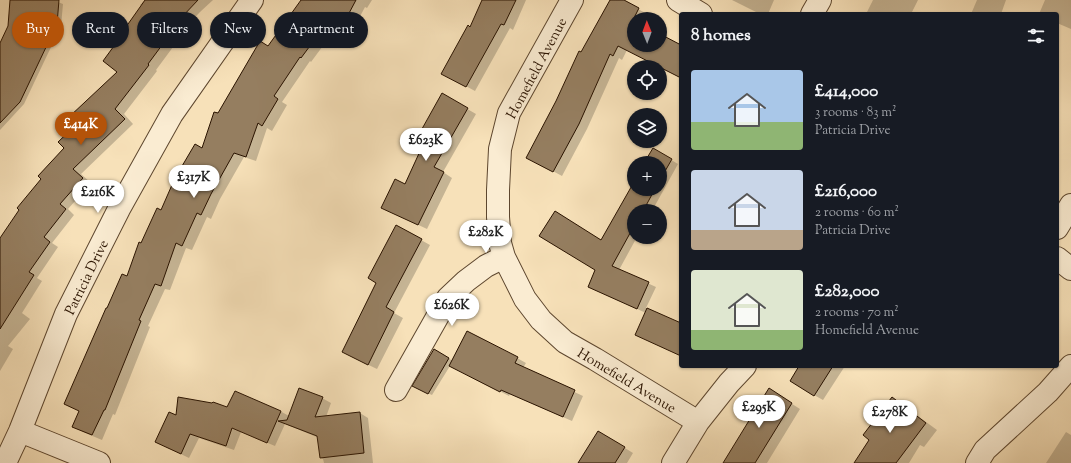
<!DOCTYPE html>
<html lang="en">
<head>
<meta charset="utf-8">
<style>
  :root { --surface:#171b24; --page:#242831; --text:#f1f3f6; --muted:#9ea1a6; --accent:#b45309 }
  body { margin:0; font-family:"Sorts Mill Goudy",serif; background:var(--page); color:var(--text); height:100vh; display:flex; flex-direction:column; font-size:15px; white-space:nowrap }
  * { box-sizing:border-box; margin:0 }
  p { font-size:13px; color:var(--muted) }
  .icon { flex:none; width:22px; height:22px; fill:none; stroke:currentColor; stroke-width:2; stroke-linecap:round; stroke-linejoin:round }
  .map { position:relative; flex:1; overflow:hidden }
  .panel { position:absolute; left:679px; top:12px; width:380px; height:356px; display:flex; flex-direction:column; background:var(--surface); border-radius:4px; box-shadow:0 1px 3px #0004 }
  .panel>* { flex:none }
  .guide { position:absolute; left:12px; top:12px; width:380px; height:36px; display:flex; gap:8px }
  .needle { width:26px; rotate:359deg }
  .tools { position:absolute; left:627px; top:12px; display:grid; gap:8px }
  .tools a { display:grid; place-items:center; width:40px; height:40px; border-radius:50%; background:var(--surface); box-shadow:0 1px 3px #0004; font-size:20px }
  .price { position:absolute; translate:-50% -34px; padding:0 9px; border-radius:14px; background:#fff; color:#222; font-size:13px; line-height:26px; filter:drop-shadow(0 1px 2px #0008) }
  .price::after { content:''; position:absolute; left:50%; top:24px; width:12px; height:9px; margin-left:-6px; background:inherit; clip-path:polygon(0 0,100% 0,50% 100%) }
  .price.current { background:var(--accent); color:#fff }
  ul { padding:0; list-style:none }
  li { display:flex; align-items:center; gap:12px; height:100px; padding:0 12px }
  li span { display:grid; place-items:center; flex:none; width:112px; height:80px; border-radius:4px; color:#555 }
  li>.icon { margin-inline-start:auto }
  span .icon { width:48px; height:48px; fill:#fffc; stroke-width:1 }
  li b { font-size:17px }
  h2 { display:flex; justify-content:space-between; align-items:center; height:48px; padding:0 12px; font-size:17px }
  .chip { padding:0 14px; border-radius:18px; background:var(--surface); box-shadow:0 1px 3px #0004; font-size:14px; line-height:36px }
  .chip.current { background:var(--accent); color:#fff }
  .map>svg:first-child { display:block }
</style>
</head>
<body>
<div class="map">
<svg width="1071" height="463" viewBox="0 0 1071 463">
  <rect width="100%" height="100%" fill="#f7e1b9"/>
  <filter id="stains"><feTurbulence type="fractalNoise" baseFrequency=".005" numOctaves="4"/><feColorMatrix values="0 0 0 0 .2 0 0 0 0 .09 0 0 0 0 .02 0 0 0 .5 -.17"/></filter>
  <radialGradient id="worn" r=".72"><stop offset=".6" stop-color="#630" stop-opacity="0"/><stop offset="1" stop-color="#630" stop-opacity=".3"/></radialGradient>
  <path fill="#0003" d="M 11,0 L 53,0 L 63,4 L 61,26 L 24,104 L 0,130 L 0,45 L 9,27 Z
    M 145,0 L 213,0 L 200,12 L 173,41 L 176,43 L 156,70 L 157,71 L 124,114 L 133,124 L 81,174 L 91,183 L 68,209 L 74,215 L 52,243 L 58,247 L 37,278 L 42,281 L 22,313 L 30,319 L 8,346 L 13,349 L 0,371 L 0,239 L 66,148 L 78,125 L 118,71 L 142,6 L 140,5 Z
    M 302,0 L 372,0 L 367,8 L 365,7 L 348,39 L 334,31 L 311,62 L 310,61 L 282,102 L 287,105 L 272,131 L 267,128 L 256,161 L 244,157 L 220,199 L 211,219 L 207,217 L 192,250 L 186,248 L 170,290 L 165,289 L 148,326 L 150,327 L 115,415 L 113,414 L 102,440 L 83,432 L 74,427 L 128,277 L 142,244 L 161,211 L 203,149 L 218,114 Z
    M 483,0 L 526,0 L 513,30 L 510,28 L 475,91 L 451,78 Z
    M 611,0 L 622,0 L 647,14 L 645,19 L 634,19 L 634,45 L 660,45 L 660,35 L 681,46 L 681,78 L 627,50 L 622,60 L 619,58 L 587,129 L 562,176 L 536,162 L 582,53 Z
    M 732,0 L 774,0 L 768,14 L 760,14 Z
    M 873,0 L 918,0 L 911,14 L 866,14 Z
    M 977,0 L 1006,0 L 1001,14 L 971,14 Z
    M 1045,0 L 1071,0 L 1071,29 L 1057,23 L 1057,14 L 1039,14 Z
    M 443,95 L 476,114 L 443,172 L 452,178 L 427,229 L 391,212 L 423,149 Z
    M 653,149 L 678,164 L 652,211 L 634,211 L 634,237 L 637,237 L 619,270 L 656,287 L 646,308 L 681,324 L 681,356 L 646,313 L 589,287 L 596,270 L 602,241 L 634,184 L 634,189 L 660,189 L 660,163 L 646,163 Z
    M 421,240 L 430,245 L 394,313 L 403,318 L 377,369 L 352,357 Z
    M 434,350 L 453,361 L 517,358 L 526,363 L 523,368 L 583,396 L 572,421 L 510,394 L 509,396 L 450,366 L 432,395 L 418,389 Z
    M 800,366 L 845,366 L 823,400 L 814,395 Z
    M 778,395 L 800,409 L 767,463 L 723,463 L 733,447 L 734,447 Z
    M 322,398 L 331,403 L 326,417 L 360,413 L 368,418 L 373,463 L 324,463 L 323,459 L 321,458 L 319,438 L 285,424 L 275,446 L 241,432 L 234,450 L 199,438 L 189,458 L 156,442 L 177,417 L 227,408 L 280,411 L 289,416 Z
    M 892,399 L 903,405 L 937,430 L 924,447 L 920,445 L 909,463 L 856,463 L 871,439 Z
    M 599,432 L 633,453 L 627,463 L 580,463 Z
    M 1066,432 L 1071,435 L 1071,463 L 1046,463 Z"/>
  <path fill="#957e60" stroke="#2a1300" d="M 10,0 L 59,0 L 57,24 L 20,102 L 0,123 L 0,43 L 8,26 Z
    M 145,0 L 198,0 L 165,35 L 168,37 L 148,64 L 149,65 L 115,109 L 125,119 L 73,169 L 83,178 L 60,204 L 66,209 L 44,237 L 50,242 L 29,272 L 34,275 L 0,329 L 0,238 L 19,210 L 17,208 L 41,179 L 38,176 L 64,148 L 58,142 L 76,125 L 69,117 L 117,72 L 103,61 L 122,35 L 121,34 Z
    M 301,0 L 356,0 L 338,34 L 324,27 L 301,58 L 300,57 L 274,96 L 278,99 L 262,126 L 258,123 L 246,157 L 234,153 L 211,194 L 201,215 L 197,213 L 182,246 L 176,243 L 161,286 L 155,284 L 139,320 L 141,321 L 105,410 L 104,410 L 92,435 L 72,427 L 79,411 L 64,404 L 106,308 L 107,308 L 122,274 L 127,276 L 139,242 L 141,243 L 157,208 L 161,210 L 175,178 L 195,144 L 202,148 L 214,112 L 218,113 L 260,41 L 268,46 Z
    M 482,0 L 516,0 L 504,25 L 501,24 L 466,87 L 441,74 L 468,25 L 470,27 Z
    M 610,0 L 624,0 L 639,8 L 633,20 L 634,21 L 634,45 L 660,45 L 660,34 L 681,45 L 681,78 L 618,46 L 613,56 L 610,54 L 579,124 L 553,172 L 526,158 L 556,101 L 579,51 L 581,52 Z
    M 442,93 L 468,108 L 434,167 L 444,172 L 418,225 L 381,208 L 395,179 L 405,184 L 421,149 L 413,145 Z
    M 653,148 L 672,159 L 660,180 L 660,163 L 644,163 Z
    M 634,182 L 634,189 L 655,189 L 643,211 L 634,211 L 634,226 L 612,266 L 649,282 L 637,309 L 588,287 L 595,270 L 539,236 L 555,211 L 601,240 Z
    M 396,225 L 422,239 L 386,307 L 394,312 L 368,365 L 342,352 L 376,283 L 368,278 Z
    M 647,308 L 681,323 L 681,356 L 635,335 Z
    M 467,331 L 518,357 L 515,363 L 575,390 L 563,417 L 501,390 L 500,392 L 449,366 Z
    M 434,349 L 449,358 L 428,394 L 412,386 Z
    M 799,366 L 833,366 L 814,396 L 790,381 Z
    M 299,388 L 323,397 L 315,417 L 360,412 L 364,453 L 320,458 L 317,436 L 278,421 L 287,420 Z
    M 769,388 L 792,403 L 755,463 L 723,463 Z
    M 235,391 L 281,411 L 267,443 L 232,428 L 226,446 L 190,434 L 181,454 L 155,442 L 169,412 L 176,415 L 178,397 L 212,403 L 213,402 L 227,407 Z
    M 892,397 L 926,423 L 896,463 L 854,463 L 869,440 L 863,435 Z
    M 598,431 L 625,447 L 615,463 L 578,463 Z"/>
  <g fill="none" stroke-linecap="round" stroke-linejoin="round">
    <defs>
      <path id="minor" d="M 572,0 L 509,113 L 500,149 L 498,190 L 498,217 L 500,243 L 504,257 L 525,299 L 541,320 L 565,342 L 595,359 L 698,422
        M 678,0 L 701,14
        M 812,14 L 820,0
        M 1057,228 L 1071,205
        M 1057,258 L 1071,269
        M 396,390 L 448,298 L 466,281 L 486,266 L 504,257
        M 20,431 L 99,463
        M 5,463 L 20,431 L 66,314 L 119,209 L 172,114 L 252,0
        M 673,463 L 698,422 L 729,383 L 745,366
        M 977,463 L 985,450 L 1048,392 L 1071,366"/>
    </defs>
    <use href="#minor" stroke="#5d462e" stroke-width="24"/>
    <use href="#minor" stroke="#faecd2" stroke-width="22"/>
  </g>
  <g text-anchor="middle" stroke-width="3" stroke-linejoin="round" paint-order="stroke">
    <g font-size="14" fill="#2a1300" stroke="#faecd2">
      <text transform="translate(536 68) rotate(-62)" y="5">Homefield Avenue</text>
      <text transform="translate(86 277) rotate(-64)" y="5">Patricia Drive</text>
      <text transform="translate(627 380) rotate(31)" y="5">Homefield Avenue</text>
    </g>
  </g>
  <rect width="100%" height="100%" filter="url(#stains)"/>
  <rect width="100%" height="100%" fill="url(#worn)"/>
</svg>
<div class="tools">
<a><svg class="needle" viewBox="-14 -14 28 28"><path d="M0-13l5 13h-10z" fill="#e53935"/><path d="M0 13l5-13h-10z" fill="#9ea1a6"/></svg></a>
<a><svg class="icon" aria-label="locate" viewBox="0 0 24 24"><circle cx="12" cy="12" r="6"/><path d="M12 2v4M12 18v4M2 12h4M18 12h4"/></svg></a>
<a><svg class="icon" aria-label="layers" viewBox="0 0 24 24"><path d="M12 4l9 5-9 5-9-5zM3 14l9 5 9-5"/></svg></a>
<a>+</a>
<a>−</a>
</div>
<b class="price current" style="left:81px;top:146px">£414K</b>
<b class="price" style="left:426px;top:162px">£623K</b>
<b class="price" style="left:194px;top:199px">£317K</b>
<b class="price" style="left:98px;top:214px">£216K</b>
<b class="price" style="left:486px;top:254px">£282K</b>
<b class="price" style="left:452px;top:327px">£626K</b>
<b class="price" style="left:759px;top:429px">£295K</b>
<b class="price" style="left:890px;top:434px">£278K</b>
<div class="guide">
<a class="chip current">Buy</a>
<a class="chip">Rent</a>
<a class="chip">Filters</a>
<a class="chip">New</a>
<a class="chip">Apartment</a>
</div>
<section class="panel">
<h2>8 homes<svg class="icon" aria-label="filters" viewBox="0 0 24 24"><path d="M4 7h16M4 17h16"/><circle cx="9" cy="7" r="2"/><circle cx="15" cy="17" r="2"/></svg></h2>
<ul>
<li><span style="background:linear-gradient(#a9c7e8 65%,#8fb573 0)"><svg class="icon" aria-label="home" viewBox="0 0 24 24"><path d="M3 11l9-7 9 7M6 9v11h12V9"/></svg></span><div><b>£414,000</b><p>3 rooms · 83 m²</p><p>Patricia Drive</p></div></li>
<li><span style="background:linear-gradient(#c9d6e8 75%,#b9a48a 0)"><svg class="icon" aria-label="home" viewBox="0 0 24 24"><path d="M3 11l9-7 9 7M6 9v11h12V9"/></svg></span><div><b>£216,000</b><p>2 rooms · 60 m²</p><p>Patricia Drive</p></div></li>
<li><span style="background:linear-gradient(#dfe7d0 75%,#8fb573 0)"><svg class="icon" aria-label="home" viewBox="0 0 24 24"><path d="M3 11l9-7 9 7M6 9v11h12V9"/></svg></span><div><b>£282,000</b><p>2 rooms · 70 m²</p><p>Homefield Avenue</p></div></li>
</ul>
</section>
</div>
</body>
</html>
